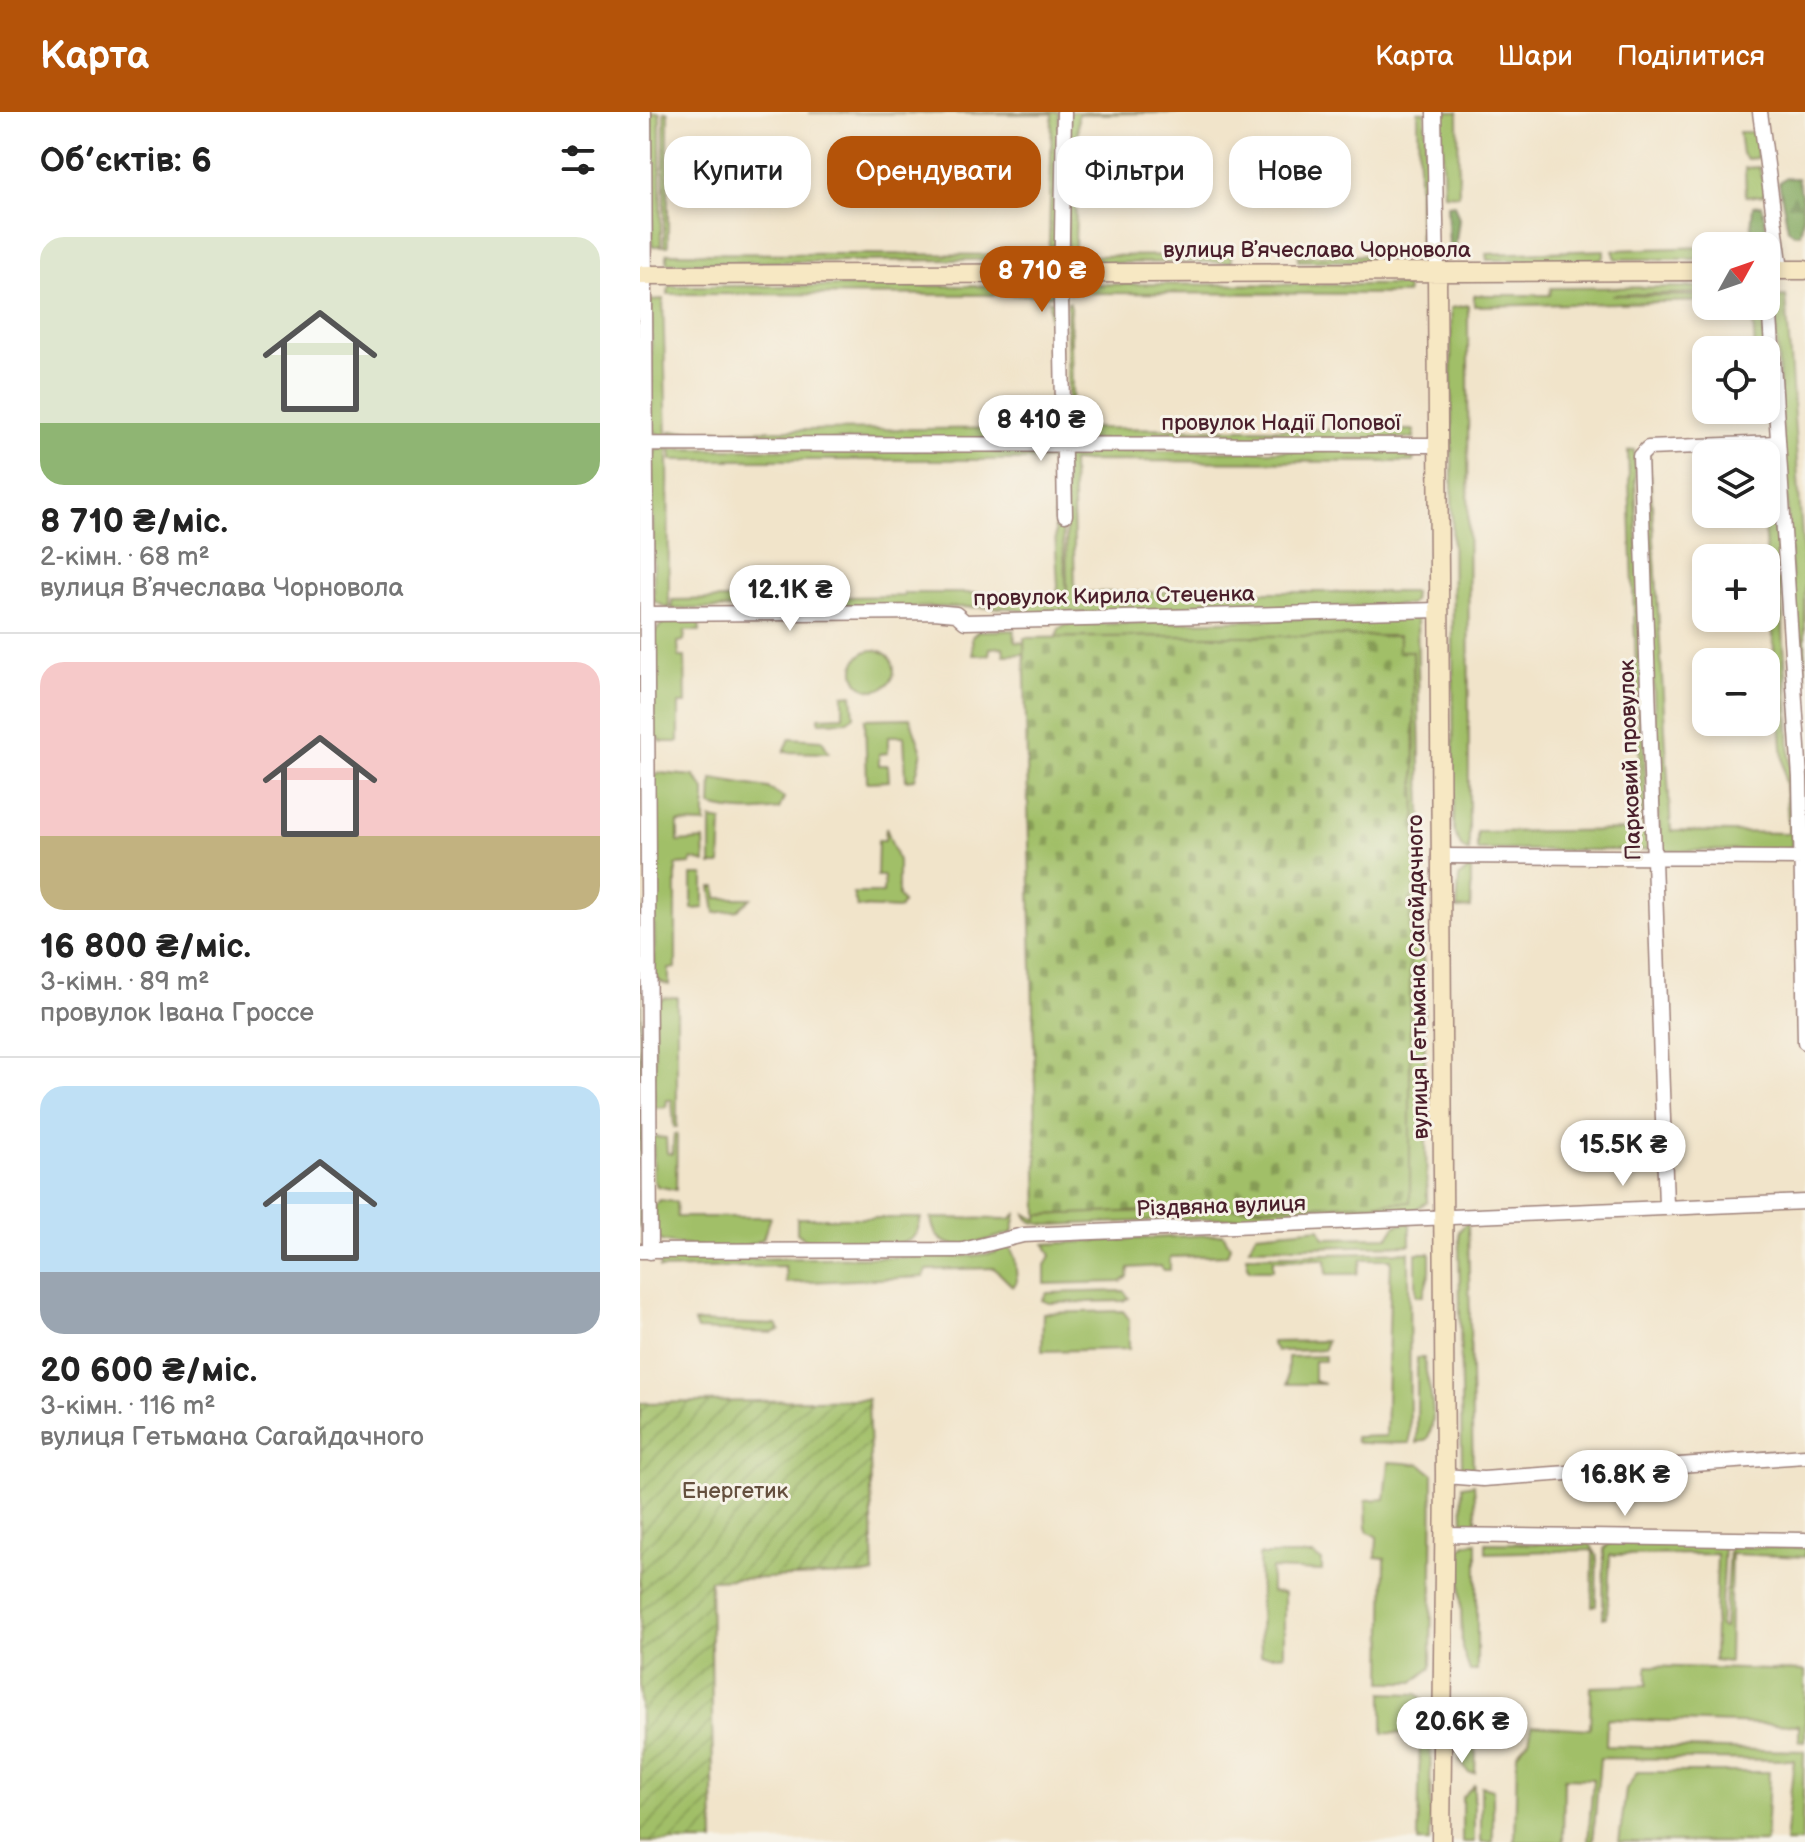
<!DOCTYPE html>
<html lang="uk">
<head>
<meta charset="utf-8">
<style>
  :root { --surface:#fff; --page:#f2f2f2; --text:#222; --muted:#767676; --line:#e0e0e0; --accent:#b45309 }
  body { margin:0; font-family:"Balsamiq Sans",sans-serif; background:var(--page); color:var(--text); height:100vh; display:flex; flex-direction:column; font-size:30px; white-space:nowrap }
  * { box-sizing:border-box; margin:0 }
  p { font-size:26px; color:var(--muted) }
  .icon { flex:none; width:44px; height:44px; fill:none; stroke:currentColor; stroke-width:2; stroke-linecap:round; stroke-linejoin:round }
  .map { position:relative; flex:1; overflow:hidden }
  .sheet { display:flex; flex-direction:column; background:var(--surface); width:640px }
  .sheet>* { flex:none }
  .top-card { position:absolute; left:24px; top:24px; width:760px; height:72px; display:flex; gap:16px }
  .needle { width:52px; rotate:50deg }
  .controls { position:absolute; left:1052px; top:120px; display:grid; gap:16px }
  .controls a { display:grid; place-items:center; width:88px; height:88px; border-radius:16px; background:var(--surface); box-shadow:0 4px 12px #0003; font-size:40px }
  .price { position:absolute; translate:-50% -68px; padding:0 18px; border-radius:28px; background:#fff; color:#222; font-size:26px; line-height:52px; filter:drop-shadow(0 2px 4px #0008) }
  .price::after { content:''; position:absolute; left:50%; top:48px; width:24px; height:18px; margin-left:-12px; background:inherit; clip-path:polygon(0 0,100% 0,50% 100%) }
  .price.selected { background:var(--accent); color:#fff }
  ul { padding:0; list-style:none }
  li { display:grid; align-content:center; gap:16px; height:424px; padding:0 40px }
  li+li { border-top:2px solid var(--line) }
  li span { display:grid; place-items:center; height:248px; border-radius:24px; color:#555 }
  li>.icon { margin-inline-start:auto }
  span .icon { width:144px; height:144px; fill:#fffc; stroke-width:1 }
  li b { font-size:34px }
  h2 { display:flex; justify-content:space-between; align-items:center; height:96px; padding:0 40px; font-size:34px }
  .chip { padding:0 28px; border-radius:24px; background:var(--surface); box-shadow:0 4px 12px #0003; font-size:28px; line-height:72px }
  .chip.selected { background:var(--accent); color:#fff }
  header { display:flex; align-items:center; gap:48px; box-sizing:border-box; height:112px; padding:0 40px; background:var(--accent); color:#fff }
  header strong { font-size:38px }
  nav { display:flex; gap:44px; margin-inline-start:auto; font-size:28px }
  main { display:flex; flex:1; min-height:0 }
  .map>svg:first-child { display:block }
</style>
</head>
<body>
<header>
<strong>Карта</strong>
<nav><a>Карта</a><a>Шари</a><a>Поділитися</a></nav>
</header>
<main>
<section class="sheet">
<h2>Об’єктів: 6<svg class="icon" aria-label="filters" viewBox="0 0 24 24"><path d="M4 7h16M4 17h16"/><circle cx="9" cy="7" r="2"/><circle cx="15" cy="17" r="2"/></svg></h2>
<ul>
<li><span style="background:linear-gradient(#dfe7d0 75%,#8fb573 0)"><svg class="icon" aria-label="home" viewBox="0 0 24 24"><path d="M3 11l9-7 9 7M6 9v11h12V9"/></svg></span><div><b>8 710 ₴/міс.</b><p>2-кімн. · 68 m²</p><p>вулиця Вʼячеслава Чорновола</p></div></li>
<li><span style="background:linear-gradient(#f6c9c9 70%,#c2b280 0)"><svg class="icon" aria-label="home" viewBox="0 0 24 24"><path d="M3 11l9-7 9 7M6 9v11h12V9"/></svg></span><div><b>16 800 ₴/міс.</b><p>3-кімн. · 89 m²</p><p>провулок Івана Гроссе</p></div></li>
<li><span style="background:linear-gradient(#bfe0f5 75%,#9aa5b1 0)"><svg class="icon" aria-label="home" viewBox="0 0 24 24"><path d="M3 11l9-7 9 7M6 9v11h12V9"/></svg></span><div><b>20 600 ₴/міс.</b><p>3-кімн. · 116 m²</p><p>вулиця Гетьмана Сагайдачного</p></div></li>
</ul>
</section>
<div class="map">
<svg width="1165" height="1730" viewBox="0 0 1165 1730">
  <defs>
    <pattern id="forest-firs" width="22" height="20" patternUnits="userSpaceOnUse" patternTransform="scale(2)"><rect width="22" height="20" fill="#80a65c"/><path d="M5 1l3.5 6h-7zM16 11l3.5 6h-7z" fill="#6b874c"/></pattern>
    <pattern id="cemetery-stones" width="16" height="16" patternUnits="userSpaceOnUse" patternTransform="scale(2)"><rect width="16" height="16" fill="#a1bf67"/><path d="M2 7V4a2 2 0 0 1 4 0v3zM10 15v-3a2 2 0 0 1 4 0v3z" fill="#859b55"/></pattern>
    <pattern id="garden-furrows" width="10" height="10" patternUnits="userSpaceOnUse" patternTransform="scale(2)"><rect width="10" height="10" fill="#a1bf67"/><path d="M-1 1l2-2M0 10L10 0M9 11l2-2" fill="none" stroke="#859b55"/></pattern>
  </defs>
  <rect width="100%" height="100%" fill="#f7f3e8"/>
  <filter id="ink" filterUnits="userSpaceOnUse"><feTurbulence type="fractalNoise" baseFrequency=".0125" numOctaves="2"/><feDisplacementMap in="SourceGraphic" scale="16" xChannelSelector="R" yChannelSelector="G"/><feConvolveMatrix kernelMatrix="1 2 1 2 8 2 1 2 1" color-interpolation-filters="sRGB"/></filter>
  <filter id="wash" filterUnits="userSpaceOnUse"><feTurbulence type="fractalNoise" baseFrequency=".006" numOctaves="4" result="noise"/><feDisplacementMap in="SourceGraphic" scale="32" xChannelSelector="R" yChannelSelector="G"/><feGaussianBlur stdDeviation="1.8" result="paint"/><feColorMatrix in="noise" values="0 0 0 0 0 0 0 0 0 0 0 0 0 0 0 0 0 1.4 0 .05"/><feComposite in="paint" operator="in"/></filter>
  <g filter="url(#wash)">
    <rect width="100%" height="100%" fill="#f1e4ca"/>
    <path fill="#a1bf67" stroke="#766f49" stroke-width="2" d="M 11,0 L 20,0 L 21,134 L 12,134 Z
      M 24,0 L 28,0 L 28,134 L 24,134 Z
      M 419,0 L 417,132 L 409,136 L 412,2 L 168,1 Z
      M 429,0 L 649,0 L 438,2 L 435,136 L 427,136 Z
      M 778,0 L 785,0 L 787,138 L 780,138 Z
      M 801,0 L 818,0 L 819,83 L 804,82 Z
      M 1099,20 L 1112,20 L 1117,24 L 1117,46 L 1107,47 L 1102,42 Z
      M 1119,55 L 1126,83 L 1106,85 L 1105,56 Z
      M 1066,135 L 1066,147 L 976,147 L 973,138 Z
      M 964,138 L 964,145 L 960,148 L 847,148 L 846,142 Z
      M 27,141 L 411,143 L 411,147 L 27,151 Z
      M 591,143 L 592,150 L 437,151 L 431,144 Z
      M 769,143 L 770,149 L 658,149 L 658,144 Z
      M 429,172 L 766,173 L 767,182 L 429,181 Z
      M 29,174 L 417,174 L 418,183 L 28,182 Z
      M 1066,175 L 1066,181 L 971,183 L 1066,184 L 1066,189 L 834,194 L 834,183 L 910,183 L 911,176 Z
      M 1146,184 L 1165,471 L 1165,674 L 1134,185 Z
      M 23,187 L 27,327 L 12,318 L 11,188 Z
      M 409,189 L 418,189 L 419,321 L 412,328 L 30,328 L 30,319 L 410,316 L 413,282 Z
      M 427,190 L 430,190 L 433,316 L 774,318 L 774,326 L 432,328 L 428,324 Z
      M 828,193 L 829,740 L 822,736 L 814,720 L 811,196 Z
      M 1112,194 L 1122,194 L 1125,238 L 1115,238 Z
      M 1117,336 L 1132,338 L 1149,615 L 1152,733 L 1149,738 L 1026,739 L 1021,734 L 1018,697 L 1005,343 L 1009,342 L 1031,719 L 1149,721 L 1123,402 L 1126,402 L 1126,342 L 1117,342 Z
      M 18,337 L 28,337 L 29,497 L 14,489 L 12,343 Z
      M 31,337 L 411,338 L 417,345 L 427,482 L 425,348 L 428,339 L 775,339 L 773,350 L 432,349 L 435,480 L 774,480 L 773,489 L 769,493 L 393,502 L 369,496 L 327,495 L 32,497 L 32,488 L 264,484 L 264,481 L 417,481 L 418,474 L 411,348 L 32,348 Z
      M 994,338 L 1008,738 L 837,738 L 837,720 L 1002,718 L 988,339 Z
      M 771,504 L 777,507 L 782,750 L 776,752 L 773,539 L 759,539 L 705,524 L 416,526 L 419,517 L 426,513 Z
      M 26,507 L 59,510 L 60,519 L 45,519 L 44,529 L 38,530 L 39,545 L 45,545 L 46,592 L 39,592 L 39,630 L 22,630 L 13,622 L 14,521 Z
      M 374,518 L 375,530 L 384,531 L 385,542 L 364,543 L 363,535 L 350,536 L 349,543 L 333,543 L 332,525 L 338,519 Z
      M214 558a20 20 0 1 1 40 0a20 20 0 1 1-40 0Z
      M 212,582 L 214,604 L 207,609 L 179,610 L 179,605 L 203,604 L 203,583 Z
      M 270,606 L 282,640 L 275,667 L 266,668 L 264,624 L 248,624 L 248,641 L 239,642 L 239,653 L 248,653 L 249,669 L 227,670 L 225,607 Z
      M 150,626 L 182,628 L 189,641 L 144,640 Z
      M 19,661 L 54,664 L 65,678 L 65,712 L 38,711 L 38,730 L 64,728 L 65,751 L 52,747 L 51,752 L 36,753 L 36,856 L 29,857 L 29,873 L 19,869 L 15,862 L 12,668 Z
      M 72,667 L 128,676 L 144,686 L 139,697 C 116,700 94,701 71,694 Z
      M 71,707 L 82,709 L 80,753 L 71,753 Z
      M 246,715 L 258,749 L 258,784 L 263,791 L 259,797 L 217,795 L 213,781 L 243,781 L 244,764 L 237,764 L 238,728 L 245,728 Z
      M 0,732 L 3,1104 L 0,1116 Z
      M 831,755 L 831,796 L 817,797 L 819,765 Z
      M 52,763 L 64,763 L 64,796 L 52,797 Z
      M 777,764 L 782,764 L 787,1090 L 772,1099 L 409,1113 C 400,1112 389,1112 386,1102 L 398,1108 L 398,1103 L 438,1101 L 769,1090 L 770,788 L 777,778 Z
      M 71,775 L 76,775 L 77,786 L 111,786 L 98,798 L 75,801 Z
      M 37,885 L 37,1015 L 34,1015 L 32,988 L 27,988 L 26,995 L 14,996 L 15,893 L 24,886 Z
      M 34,1022 L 37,1022 L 36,1078 L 17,1074 L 14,1068 L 13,1025 L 26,1026 L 27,1041 L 32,1042 Z
      M 20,1088 L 36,1090 L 37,1105 L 130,1105 L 123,1127 C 94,1143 52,1135 21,1129 L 15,1119 L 15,1093 Z
      M 376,1102 L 372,1121 C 342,1128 297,1151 291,1106 L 370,1107 Z
      M 157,1106 L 281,1106 C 279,1115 277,1124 269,1128 C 242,1141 195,1133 166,1128 L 157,1121 Z
      M 828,1109 L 833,1362 L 822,1358 L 819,1119 Z
      M 770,1111 L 770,1133 L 609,1136 L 616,1122 L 680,1116 L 684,1126 L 748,1125 L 756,1113 Z
      M 583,1122 L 590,1134 L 587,1143 L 530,1145 L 530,1158 L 522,1158 L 521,1154 L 489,1156 L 488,1165 L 481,1170 L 405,1172 L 405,1153 L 411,1144 L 405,1132 Z
      M 369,1133 L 375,1146 L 377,1169 L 373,1175 L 354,1156 L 287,1158 L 284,1165 L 146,1171 L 145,1154 L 19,1157 L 21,1148 L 330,1144 L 354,1141 Z
      M 769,1140 L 770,1331 C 750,1331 736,1333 716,1330 L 715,1325 L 746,1324 L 751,1147 L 722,1147 L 717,1162 L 687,1162 L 686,1147 L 633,1148 L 633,1158 L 609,1158 L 606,1144 Z
      M 776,1141 L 790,1141 L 790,1159 L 783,1184 L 776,1184 Z
      M 484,1179 L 489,1186 L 484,1189 L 409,1191 L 402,1188 L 407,1181 Z
      M 483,1199 L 489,1207 L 489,1237 L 402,1239 L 403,1201 Z
      M 54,1210 L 137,1213 L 140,1218 L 132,1221 L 57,1218 Z
      M 686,1229 L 684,1238 L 637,1239 L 632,1233 L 632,1230 Z
      M 685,1244 L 685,1249 L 674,1249 L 674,1269 L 685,1272 L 647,1272 L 648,1245 Z
      M 777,1246 L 784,1246 C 786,1271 801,1302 787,1327 L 777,1331 Z
      M 749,1350 L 780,1352 L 793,1362 L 791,1556 L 773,1570 L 743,1570 L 745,1446 L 736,1445 L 737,1425 L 727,1419 L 726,1388 L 745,1387 Z
      M 834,1372 L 837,1417 L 828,1417 L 823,1411 L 822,1374 Z
      M 837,1430 L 837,1559 L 830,1559 L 822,1536 L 820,1438 L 826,1432 Z
      M 846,1431 L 950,1432 L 957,1443 L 956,1493 L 952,1494 L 953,1438 L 846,1441 Z
      M 970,1431 L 1084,1433 L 1080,1515 L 1084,1516 L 1089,1435 L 1165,1436 L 1165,1445 L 1091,1442 L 1089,1550 L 1074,1548 L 1077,1442 L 970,1443 L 967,1505 L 963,1506 L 964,1437 Z
      M 619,1443 L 673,1443 L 682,1449 L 682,1459 L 631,1457 L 631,1480 L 644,1481 L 644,1543 L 621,1543 Z
      M 1007,1554 L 1165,1559 L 1165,1629 L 1159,1629 L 1159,1613 L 967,1607 L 966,1634 L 1164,1639 L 1162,1730 L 1145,1730 L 1154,1648 L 960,1646 L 953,1730 L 948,1730 L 953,1667 L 924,1666 L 923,1730 L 875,1730 L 877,1641 L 889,1628 L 892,1613 L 950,1617 L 951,1575 L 1007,1573 Z
      M 743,1581 L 777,1582 L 791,1594 L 790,1730 L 778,1730 L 780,1622 L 743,1621 Z
      M 829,1612 L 837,1612 L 835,1661 L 828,1660 L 820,1648 Z
      M 997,1660 L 1129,1660 L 1126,1730 L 979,1730 L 986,1678 Z
      M 834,1673 L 834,1730 L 822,1730 L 822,1685 Z
      M 841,1674 L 853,1677 L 853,1730 L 841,1730 Z"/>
    <path fill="url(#forest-firs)" stroke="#656244" stroke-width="2" d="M 1145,66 L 1157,66 C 1163,82 1165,107 1160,121 L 1154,122 L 1148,117 L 1139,71 Z
      M 814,92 L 819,107 L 815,136 L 809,133 L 807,93 Z
      M 1122,93 L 1127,119 L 1123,125 L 1114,124 L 1111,116 L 1113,94 Z"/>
    <path fill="url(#cemetery-stones)" stroke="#766f49" stroke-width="2" d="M 532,524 L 759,524 L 759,539 L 773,539 L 777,778 L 770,788 L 770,1090 L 398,1103 L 384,526 Z"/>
    <path fill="url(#garden-furrows)" stroke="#766f49" stroke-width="2" d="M 228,1287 L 234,1462 L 70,1468 L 74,1730 L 0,1730 L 0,1291 Z"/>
  </g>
  <g filter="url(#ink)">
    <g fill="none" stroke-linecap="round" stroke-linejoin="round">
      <defs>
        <path id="street" d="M 4,0 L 10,1140
          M 424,0 L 421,186 L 425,403
          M 794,0 L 797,162
          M 1120,0 L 1141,158
          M 1127,158 L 1160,666 L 1165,930
          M 5,332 L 798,333
          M 7,502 L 294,500 L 316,502 L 325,510 L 799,498
          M 799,744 L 1165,746
          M 1026,1093 L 1000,344 L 1008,336 L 1137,331
          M 0,1139 L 323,1138 L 383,1123 L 1165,1090
          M 805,1364 L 843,1367 L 1165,1344
          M 805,1423 L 1165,1428"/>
        <path id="secondary" d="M 1126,158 L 1165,158
          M 797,162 L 805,1364 L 801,1730
          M 0,163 L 1066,159"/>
      </defs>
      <use href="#street" stroke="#9e827a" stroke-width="17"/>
      <use href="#secondary" stroke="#9e827a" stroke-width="21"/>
      <use href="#street" stroke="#fff" stroke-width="14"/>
      <use href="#secondary" stroke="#f7e8c3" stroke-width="18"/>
    </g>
  </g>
  <g text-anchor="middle" stroke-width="6" stroke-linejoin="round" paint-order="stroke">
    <g font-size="22" fill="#4a1f2b" stroke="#f7f3e8">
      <text x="677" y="145">вулиця Вʼячеслава Чорновола</text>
      <text x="641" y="318">провулок Надії Попової</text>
      <text transform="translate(474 483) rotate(-1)" y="8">провулок Кирила Стеценка</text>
      <text transform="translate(989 648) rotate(-92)" y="8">Парковий провулок</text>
      <text transform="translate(777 865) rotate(-91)" y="8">вулиця Гетьмана Сагайдачного</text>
      <text transform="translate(581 1093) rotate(-2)" y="8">Різдвяна вулиця</text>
    </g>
    <g font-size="22" fill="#644f3d" stroke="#f7f3e8">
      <text x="95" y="1386">Енергетик</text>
    </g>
  </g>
</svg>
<div class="controls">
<a><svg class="needle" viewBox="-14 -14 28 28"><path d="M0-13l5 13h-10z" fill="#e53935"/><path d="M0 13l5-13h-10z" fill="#767676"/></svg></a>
<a><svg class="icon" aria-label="locate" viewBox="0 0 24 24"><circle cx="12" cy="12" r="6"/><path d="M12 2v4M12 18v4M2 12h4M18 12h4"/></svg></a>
<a><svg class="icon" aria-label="layers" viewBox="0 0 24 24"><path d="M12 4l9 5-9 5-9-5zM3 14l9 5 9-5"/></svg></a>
<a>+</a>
<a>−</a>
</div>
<b class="price selected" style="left:402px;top:202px">8 710 ₴</b>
<b class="price" style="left:401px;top:351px">8 410 ₴</b>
<b class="price" style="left:150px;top:521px">12.1K ₴</b>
<b class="price" style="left:983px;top:1076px">15.5K ₴</b>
<b class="price" style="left:985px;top:1406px">16.8K ₴</b>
<b class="price" style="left:822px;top:1653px">20.6K ₴</b>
<div class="top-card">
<a class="chip">Купити</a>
<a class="chip selected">Орендувати</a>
<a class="chip">Фільтри</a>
<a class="chip">Нове</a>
</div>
</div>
</main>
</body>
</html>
